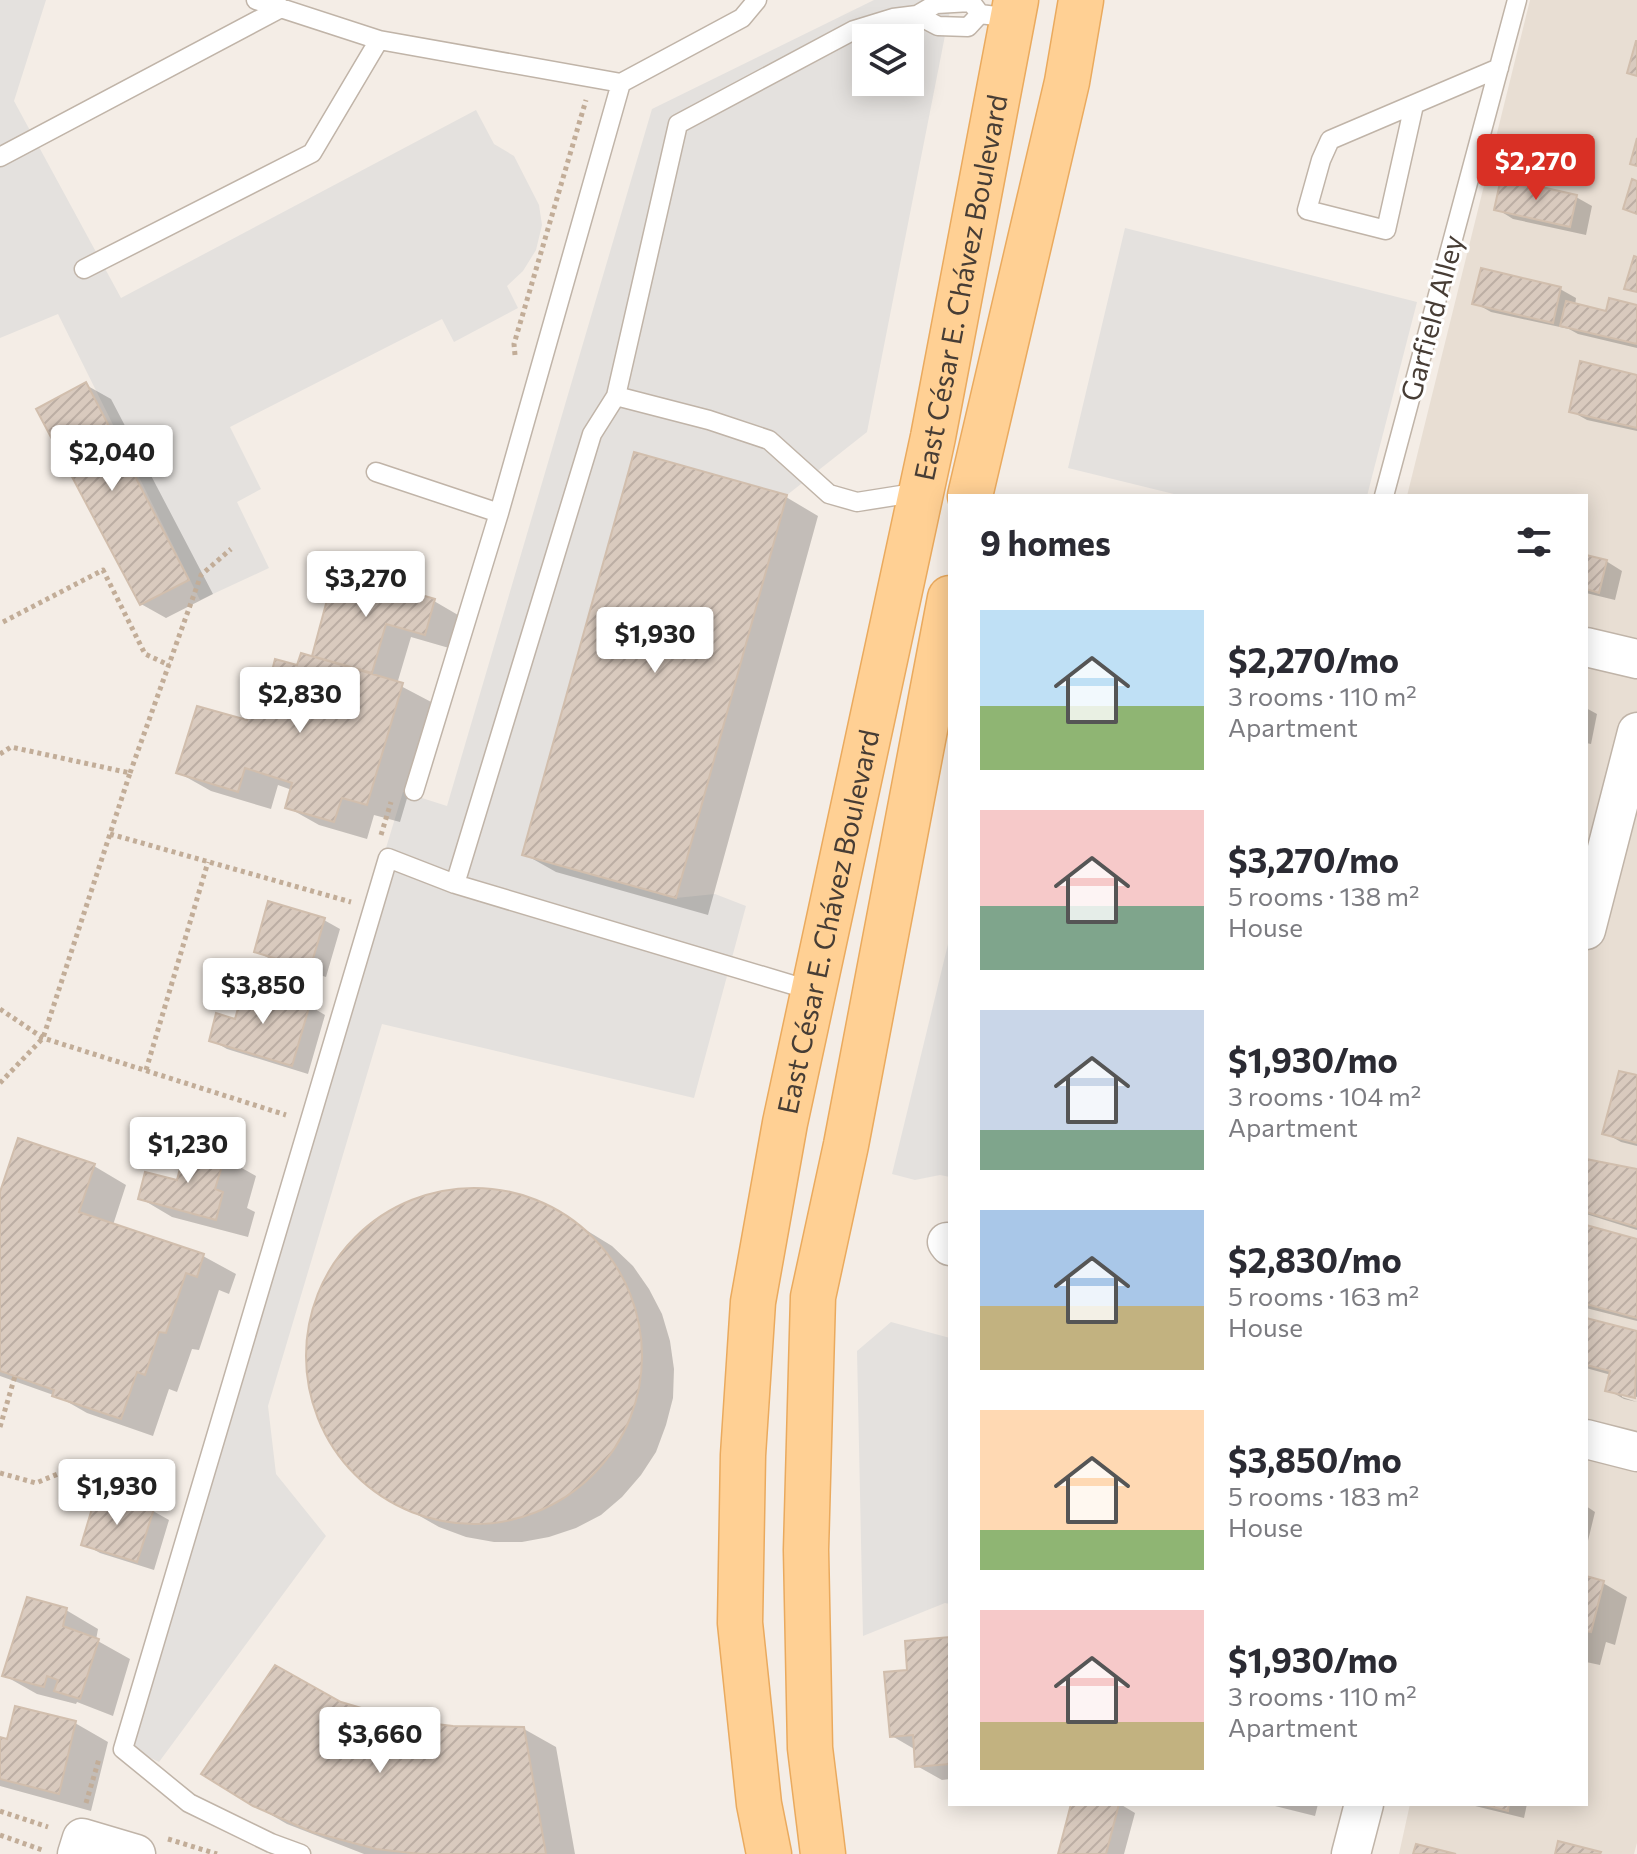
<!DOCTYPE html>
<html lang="en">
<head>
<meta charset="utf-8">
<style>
  :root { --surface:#fff; --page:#f2f2f3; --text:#2b2b33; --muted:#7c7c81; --accent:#d93025 }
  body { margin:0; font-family:Commissioner,sans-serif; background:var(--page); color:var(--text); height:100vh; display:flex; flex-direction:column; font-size:30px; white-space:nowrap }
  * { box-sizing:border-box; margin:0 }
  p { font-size:26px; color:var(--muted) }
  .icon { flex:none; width:44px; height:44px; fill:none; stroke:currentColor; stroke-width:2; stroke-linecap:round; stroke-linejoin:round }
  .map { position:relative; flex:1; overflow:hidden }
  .sheet { position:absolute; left:948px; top:494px; width:640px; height:1312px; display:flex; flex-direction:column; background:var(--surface); border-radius:0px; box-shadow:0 4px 20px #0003 }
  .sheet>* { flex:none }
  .fabs { position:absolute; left:852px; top:24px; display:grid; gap:16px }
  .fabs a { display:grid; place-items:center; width:72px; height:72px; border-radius:0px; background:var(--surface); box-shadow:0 4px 20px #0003; font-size:40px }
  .price { position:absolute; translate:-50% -68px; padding:0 18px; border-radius:8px; background:#fff; color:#222; font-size:26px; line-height:52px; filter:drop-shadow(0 2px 4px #0008) }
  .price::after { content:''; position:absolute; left:50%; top:48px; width:24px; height:18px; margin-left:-12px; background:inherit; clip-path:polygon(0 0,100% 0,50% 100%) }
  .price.on { background:var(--accent); color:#fff }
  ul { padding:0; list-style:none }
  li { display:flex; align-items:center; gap:24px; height:200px; padding:0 32px }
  li span { display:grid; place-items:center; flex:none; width:224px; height:160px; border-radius:0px; color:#555 }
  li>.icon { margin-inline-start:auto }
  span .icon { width:96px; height:96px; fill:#fffc; stroke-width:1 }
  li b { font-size:34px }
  h2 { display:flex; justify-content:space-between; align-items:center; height:96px; padding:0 32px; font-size:34px }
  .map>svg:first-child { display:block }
</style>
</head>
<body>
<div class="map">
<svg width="1637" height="1854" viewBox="0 0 1637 1854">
  <defs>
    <pattern id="building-hatch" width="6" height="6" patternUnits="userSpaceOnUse" patternTransform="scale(2)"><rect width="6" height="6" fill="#d9cabe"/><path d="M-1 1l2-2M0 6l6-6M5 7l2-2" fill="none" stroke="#bcaea4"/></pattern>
  </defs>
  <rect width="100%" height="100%" fill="#f4ede6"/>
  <path fill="#e8ded3" d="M 1530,0 L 1637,0 L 1637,1843 L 1634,1854 L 1399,1854 L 1410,1804 L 1586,1804 L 1586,496 L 1407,496 Z"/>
  <path fill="#e4e1de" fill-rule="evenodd" d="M 0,0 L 46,0 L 14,101 L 121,298 L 476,110 L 494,144 L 514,156 L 539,205 L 542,225 L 536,250 L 523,271 L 507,286 L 518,308 L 454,342 L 442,319 L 230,427 L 261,489 L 237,502 L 269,568 L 200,600 L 58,314 L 0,338 Z
    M 874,0 L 952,0 L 867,432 L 787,495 L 634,452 L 522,854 L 676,898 L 715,894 L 746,906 L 694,1098 L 382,1024 L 268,1406 L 276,1474 L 326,1536 L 159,1762 L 115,1741 L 403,792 L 447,806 L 652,109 ZM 866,38 L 910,38 L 910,82 L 866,82 Z
    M 1125,228 L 1417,302 L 1367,496 L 1182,496 L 1068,468 Z
    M 950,936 L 950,1177 L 940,1175 L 915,1180 L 892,1174 Z
    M 891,1322 L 950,1338 L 950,1604 L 945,1603 L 863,1636 L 857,1351 Z"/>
  <path fill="#0003" d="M 1576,197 L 1592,206 L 1586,235 L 1513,219 L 1497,209 Z
    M 1560,289 L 1576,298 L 1575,306 L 1607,314 L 1637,307 L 1637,348 L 1578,334 L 1569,329 L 1491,312 L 1475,303 Z
    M 1637,377 L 1637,431 L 1587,420 L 1571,411 Z
    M 86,385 L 111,399 L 213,594 L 166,618 L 141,604 Z
    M 786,497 L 818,516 L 708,915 L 556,872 L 524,854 Z
    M 1586,557 L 1606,561 L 1622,571 L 1615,600 L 1586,593 Z
    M 434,601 L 458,615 L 449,648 L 411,637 L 397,684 L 435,704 L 400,822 L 374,815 L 367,839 L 319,825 L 287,807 L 292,790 L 278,785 L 271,809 L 211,791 L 179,773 L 248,723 L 271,681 L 322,659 L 314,655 Z
    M 1586,708 L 1597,714 L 1591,744 L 1586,743 Z
    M 324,920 L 340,929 L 326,977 L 272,960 L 256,951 Z
    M 310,1006 L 325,1015 L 308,1074 L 227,1049 L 211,1040 L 237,1021 Z
    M 1637,1077 L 1637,1146 L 1621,1142 L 1605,1133 Z
    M 224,1158 L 256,1176 L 247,1208 L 255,1212 L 248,1237 L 172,1217 L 140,1198 L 179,1182 Z
    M 1586,1161 L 1637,1171 L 1637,1230 L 1586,1214 Z
    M 94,1166 L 126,1185 L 113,1225 L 203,1256 L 236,1274 L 229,1294 L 219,1290 L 199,1350 L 192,1349 L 177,1392 L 169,1389 L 153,1436 L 87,1413 L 59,1397 L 0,1376 L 0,1198 Z
    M 474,1190 L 502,1192 L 529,1199 L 555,1211 L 612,1246 L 633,1266 L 649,1289 L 662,1314 L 670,1341 L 674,1369 L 673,1398 L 666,1425 L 656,1452 L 641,1475 L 622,1497 L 601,1515 L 576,1528 L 549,1537 L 522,1542 L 494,1542 L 466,1537 L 439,1527 L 381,1494 L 359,1476 L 340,1455 L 325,1431 L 315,1404 L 309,1377 L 308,1348 L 311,1321 L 319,1294 L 332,1268 L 349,1246 L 369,1226 L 393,1210 L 419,1199 L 446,1192 Z
    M 1586,1228 L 1637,1241 L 1637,1321 L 1586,1308 Z
    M 1586,1320 L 1637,1333 L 1637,1397 L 1622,1393 L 1622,1397 L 1637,1402 L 1624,1399 L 1608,1390 L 1611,1375 L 1586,1368 Z
    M 1586,1506 L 1595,1512 L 1586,1549 Z
    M 153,1511 L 169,1520 L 154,1570 L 100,1553 L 84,1544 Z
    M 1586,1579 L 1603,1583 L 1627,1597 L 1615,1645 L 1606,1642 L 1600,1665 L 1586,1662 Z
    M 66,1610 L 98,1629 L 96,1640 L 130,1659 L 113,1716 L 77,1702 L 76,1704 L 37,1694 L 5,1676 Z
    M 950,1639 L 950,1779 L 942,1780 L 917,1766 L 916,1750 L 892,1736 L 909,1672 Z
    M 340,1704 L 402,1722 L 453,1728 L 524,1729 L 556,1747 L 575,1854 L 364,1854 L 287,1824 L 254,1805 Z
    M 75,1723 L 108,1742 L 91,1811 L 0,1786 L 0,1739 L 8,1741 Z
    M 1073,1804 L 1120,1804 L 1135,1813 L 1124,1854 L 1060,1854 Z
    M 1267,1804 L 1318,1804 L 1315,1816 Z
    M 1467,1804 L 1527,1804 L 1524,1818 Z"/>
  <path fill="url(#building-hatch)" stroke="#d1bead" stroke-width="2" d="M 1636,41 L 1637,41 L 1637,76 L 1627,73 Z
    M 1637,138 L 1637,166 L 1630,164 Z
    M 1501,178 L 1577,195 L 1570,227 L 1494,210 Z
    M 1632,179 L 1637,181 L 1637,214 L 1623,209 Z
    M 1634,256 L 1637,257 L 1637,292 L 1624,289 Z
    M 1481,268 L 1561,287 L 1553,323 L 1472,304 Z
    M 1609,298 L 1637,305 L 1637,344 L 1560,326 L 1566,301 L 1606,311 Z
    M 1580,361 L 1637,375 L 1637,428 L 1569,412 Z
    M 86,382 L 189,580 L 140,605 L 36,409 Z
    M 634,452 L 787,495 L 676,898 L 522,855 Z
    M 1586,555 L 1607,560 L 1599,593 L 1586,589 Z
    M 335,570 L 435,599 L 425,635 L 386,624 L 372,673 L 312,656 Z
    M 301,653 L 403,683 L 367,805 L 342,798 L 334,822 L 285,808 L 292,783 L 245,768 L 238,792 L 176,773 L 197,706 L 247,720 L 260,676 L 270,679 L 275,659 L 297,665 Z
    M 268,901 L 325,918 L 310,969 L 254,952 Z
    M 245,984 L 310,1004 L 292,1066 L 209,1041 L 216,1013 L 235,1019 Z
    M 1619,1071 L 1637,1075 L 1637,1143 L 1602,1134 Z
    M 18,1138 L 95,1164 L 79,1212 L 204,1254 L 197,1277 L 186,1273 L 166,1333 L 159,1332 L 145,1375 L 137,1372 L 121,1419 L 52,1396 L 54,1390 L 0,1371 L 0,1192 Z
    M 186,1145 L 225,1156 L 215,1189 L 223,1192 L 216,1220 L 138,1199 L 145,1172 L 177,1180 Z
    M 1586,1159 L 1637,1169 L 1637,1227 L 1586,1212 Z
    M306 1356a168 168 0 1 1 336 0a168 168 0 1 1-336 0Z
    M 1586,1225 L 1637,1239 L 1637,1318 L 1586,1304 Z
    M 1586,1318 L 1637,1331 L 1635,1398 L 1605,1391 L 1610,1371 L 1586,1365 Z
    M 97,1492 L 154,1509 L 137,1562 L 81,1545 Z
    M 1586,1576 L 1604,1581 L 1591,1632 L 1586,1631 Z
    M 27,1597 L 67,1608 L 63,1626 L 99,1639 L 80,1699 L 54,1691 L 58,1680 L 47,1676 L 44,1687 L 2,1676 Z
    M 950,1637 L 950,1764 L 915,1767 L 913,1735 L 890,1737 L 884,1672 L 907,1670 L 905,1641 Z
    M 275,1665 L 341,1702 L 402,1720 L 453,1726 L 524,1727 L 546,1854 L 420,1854 L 376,1849 L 312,1832 L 253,1806 L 201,1774 Z
    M 15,1706 L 76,1721 L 59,1794 L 0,1779 L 0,1737 L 7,1739 Z
    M 1071,1804 L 1119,1804 L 1106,1854 L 1058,1854 Z
    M 1481,1804 L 1509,1804 L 1508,1811 Z
    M 1558,1841 L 1601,1852 L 1600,1854 L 1555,1854 Z
    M 1416,1844 L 1456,1854 L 1413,1854 Z"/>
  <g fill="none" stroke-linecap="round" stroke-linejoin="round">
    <defs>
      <path id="lane" d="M 256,0 L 379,40
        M 917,15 L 938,26 L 968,27 L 980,14
        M 1414,105 L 1386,230 L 1307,210 L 1321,160 L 1330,140 L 1499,68
        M 0,157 L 281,8
        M 84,269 L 312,153 L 379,40 L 621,83 L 742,18 L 757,0
        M 616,396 L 709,420 L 769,440 L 829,494 L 857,502 L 920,492
        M 376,472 L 499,513
        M 1384,496 L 1517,0
        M 414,791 L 499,513 L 621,83
        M 455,884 L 592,434 L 616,396 L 678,124 L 854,30 L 893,18 L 917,15 L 936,4 L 971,2 L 980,14 L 1012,18
        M 301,1854 L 271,1843 L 189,1803 L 123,1749 L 388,858 L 455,884 L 813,991"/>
      <path id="street" d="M 1586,647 L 1637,659
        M 1586,930 L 1637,732
        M 947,1242 L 950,1246
        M 1586,1439 L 1637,1452
        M 77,1854 L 82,1838 L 136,1854
        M 1351,1854 L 1364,1804"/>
      <g id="primary">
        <path d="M 970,496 L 1067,82 L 1081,0"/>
        <path id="s1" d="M 769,1854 L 759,1804 L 740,1623 L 743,1455 L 753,1302 L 785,1123 L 933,437 L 1016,0"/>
        <path d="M 823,1854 L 810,1748 L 806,1550 L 813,1297 L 846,1145 L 950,598"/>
      </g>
    </defs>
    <use href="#lane" stroke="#c0b4a8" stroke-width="21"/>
    <use href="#street" stroke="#c0b4a8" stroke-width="41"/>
    <use href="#primary" stroke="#eaaa5e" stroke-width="47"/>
    <path stroke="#c2ad98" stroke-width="5" stroke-dasharray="4 4" stroke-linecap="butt" d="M 515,355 L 514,344 L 586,100
      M 3,622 L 103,570 L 145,654 L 169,665
      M 0,754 L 11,747 L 130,773 L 43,1038 L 0,1083
      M 130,773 L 201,575 L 231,549
      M 110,834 L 351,902
      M 381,835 L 391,802
      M 0,1009 L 43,1038 L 286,1115
      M 146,1070 L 208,862
      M 0,1427 L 15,1376
      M 0,1473 L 36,1483 L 77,1466 L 89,1464 L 175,1491
      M 86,1803 L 99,1759
      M 0,1811 L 48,1827
      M 0,1835 L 45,1851
      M 168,1839 L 217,1854"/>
    <use href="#lane" stroke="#fff" stroke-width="18"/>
    <use href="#street" stroke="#fff" stroke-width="38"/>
    <use href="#primary" stroke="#ffd094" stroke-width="44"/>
  </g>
  <g text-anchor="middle" stroke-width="6" stroke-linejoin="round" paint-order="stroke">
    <g font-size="28" fill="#473d35" stroke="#fff">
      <text dy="10" stroke="none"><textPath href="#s1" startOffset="1590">East César E. Chávez Boulevard</textPath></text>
      <text transform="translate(1432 318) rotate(-75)" y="10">Garfield Alley</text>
      <text dy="10" stroke="none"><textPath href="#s1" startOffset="942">East César E. Chávez Boulevard</textPath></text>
    </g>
  </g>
</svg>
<div class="fabs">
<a><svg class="icon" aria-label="layers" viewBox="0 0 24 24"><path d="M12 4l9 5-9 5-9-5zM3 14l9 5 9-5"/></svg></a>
</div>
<b class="price on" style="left:1536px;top:202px">$2,270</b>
<b class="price" style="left:112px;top:493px">$2,040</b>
<b class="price" style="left:366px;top:619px">$3,270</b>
<b class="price" style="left:655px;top:675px">$1,930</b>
<b class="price" style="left:300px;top:735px">$2,830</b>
<b class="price" style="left:263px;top:1026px">$3,850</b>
<b class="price" style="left:188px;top:1185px">$1,230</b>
<b class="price" style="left:117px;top:1527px">$1,930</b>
<b class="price" style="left:380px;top:1775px">$3,660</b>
<section class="sheet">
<h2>9 homes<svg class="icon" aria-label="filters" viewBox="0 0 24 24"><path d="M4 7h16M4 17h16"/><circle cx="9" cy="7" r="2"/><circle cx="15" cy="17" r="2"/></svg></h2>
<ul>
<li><span style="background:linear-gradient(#bfe0f5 60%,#8fb573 0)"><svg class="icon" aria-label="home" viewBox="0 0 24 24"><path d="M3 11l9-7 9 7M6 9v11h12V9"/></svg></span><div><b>$2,270/mo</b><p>3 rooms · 110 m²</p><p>Apartment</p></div></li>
<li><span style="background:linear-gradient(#f6c9c9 60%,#7fa58c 0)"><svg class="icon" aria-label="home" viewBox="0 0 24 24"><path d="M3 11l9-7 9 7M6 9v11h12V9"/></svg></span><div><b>$3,270/mo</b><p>5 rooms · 138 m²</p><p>House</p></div></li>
<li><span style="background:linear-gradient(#c9d6e8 75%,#7fa58c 0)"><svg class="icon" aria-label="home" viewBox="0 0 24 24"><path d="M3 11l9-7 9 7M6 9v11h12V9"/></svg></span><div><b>$1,930/mo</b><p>3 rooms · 104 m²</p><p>Apartment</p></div></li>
<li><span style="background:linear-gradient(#a9c7e8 60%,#c2b280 0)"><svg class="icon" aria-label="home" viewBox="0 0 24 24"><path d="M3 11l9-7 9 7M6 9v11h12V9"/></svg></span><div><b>$2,830/mo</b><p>5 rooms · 163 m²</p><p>House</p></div></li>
<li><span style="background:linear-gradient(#ffd9b3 75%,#8fb573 0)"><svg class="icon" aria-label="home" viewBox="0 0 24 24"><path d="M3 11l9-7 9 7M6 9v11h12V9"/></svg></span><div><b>$3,850/mo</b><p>5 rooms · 183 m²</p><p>House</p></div></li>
<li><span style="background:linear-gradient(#f6c9c9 70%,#c2b280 0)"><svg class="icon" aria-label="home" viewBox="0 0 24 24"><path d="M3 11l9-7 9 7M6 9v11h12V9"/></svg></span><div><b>$1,930/mo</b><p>3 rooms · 110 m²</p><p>Apartment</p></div></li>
</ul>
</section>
</div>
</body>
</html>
